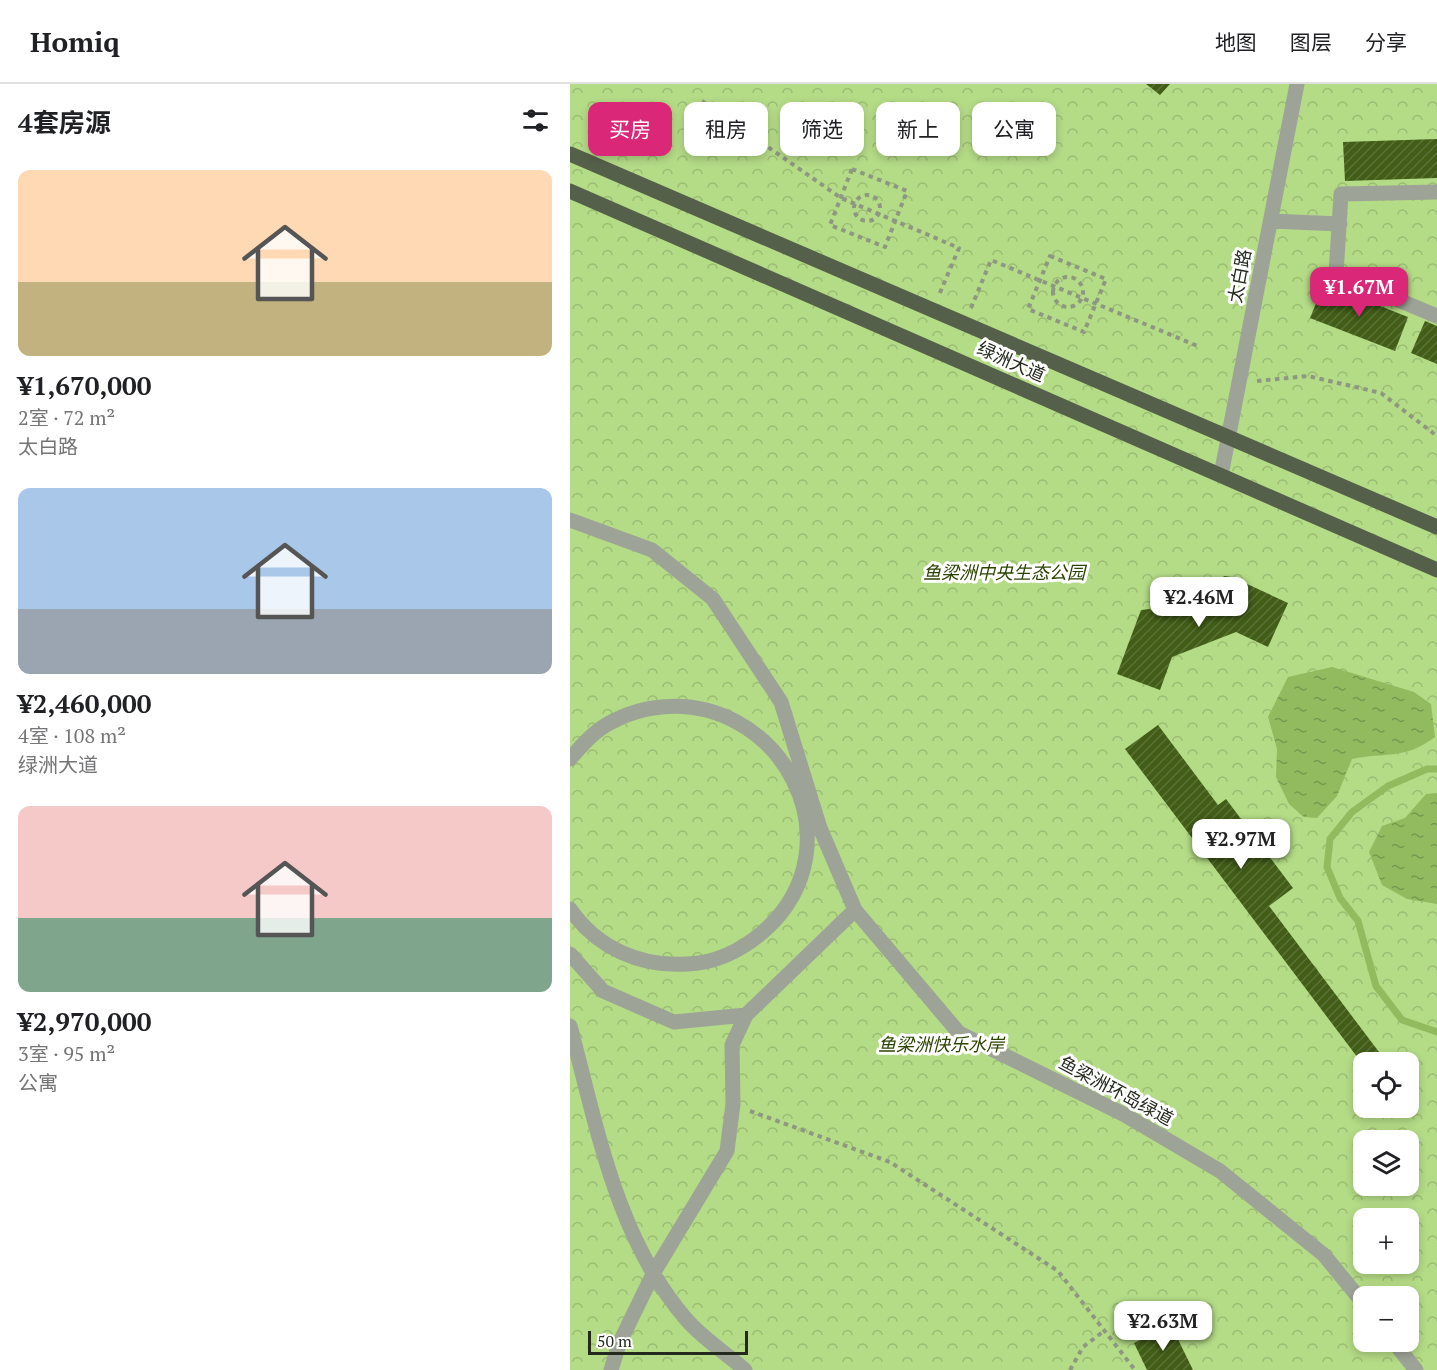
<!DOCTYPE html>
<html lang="zh">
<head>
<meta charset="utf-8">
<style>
  :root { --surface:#fff; --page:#f6f6f6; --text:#202124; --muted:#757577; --line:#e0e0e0; --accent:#db2777 }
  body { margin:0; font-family:"PT Serif","Noto Sans SC",serif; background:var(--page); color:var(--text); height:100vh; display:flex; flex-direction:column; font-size:22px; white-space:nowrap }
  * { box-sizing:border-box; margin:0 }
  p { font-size:20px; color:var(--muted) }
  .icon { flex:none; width:33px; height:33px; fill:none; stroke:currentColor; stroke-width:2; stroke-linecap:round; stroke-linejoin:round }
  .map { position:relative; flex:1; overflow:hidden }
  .panel { display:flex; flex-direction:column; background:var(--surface); width:570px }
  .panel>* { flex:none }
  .guide { position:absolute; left:18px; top:18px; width:570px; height:54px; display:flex; gap:12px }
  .tools { position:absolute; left:783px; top:968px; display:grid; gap:12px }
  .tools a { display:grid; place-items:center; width:66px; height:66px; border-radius:12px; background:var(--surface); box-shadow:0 3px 9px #0003; font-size:30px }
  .scale { position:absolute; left:18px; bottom:15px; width:160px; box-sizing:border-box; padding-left:6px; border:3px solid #242a1e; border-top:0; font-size:16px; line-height:21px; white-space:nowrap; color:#242a1e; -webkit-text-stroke:4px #fff; paint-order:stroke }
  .price { position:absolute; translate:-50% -51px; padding:0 14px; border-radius:12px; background:#fff; color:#222; font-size:20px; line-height:39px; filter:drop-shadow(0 2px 3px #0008) }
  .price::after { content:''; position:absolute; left:50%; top:36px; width:18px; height:14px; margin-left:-9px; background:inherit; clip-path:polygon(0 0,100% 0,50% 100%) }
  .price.current { background:var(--accent); color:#fff }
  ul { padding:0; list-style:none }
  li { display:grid; align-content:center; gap:12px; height:318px; padding:0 18px }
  li span { display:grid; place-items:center; height:186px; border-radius:12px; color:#555 }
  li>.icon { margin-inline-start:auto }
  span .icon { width:108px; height:108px; fill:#fffc; stroke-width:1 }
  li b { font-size:26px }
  h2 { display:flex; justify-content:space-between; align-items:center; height:72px; padding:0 18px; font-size:26px }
  .chip { padding:0 21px; border-radius:12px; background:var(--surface); box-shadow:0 3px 9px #0003; font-size:21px; line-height:54px }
  .chip.current { background:var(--accent); color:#fff }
  header { display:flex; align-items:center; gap:36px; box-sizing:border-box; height:84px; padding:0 30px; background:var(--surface); border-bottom:2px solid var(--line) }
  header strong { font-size:28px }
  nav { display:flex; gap:33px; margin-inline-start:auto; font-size:21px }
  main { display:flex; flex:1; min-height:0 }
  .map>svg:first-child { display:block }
</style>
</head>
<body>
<header>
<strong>Homiq</strong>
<nav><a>地图</a><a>图层</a><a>分享</a></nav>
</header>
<main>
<section class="panel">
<h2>4套房源<svg class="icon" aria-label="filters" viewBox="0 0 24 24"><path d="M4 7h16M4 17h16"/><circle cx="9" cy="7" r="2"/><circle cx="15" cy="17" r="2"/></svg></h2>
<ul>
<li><span style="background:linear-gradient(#ffd9b3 60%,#c2b280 0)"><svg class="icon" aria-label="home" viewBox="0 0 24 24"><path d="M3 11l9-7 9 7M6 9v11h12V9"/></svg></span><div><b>¥1,670,000</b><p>2室 · 72 m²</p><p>太白路</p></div></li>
<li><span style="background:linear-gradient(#a9c7e8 65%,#9aa5b1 0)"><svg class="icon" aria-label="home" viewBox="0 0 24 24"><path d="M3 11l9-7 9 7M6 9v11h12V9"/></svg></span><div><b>¥2,460,000</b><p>4室 · 108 m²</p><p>绿洲大道</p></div></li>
<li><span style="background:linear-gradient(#f6c9c9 60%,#7fa58c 0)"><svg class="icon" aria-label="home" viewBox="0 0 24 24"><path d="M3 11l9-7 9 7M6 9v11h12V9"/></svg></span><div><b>¥2,970,000</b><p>3室 · 95 m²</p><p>公寓</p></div></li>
</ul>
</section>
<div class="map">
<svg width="867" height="1286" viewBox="0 0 867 1286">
  <defs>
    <pattern id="park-crowns" width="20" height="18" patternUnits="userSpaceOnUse" patternTransform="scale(1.5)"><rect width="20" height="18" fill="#b4db86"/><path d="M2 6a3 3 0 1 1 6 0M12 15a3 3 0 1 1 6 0" fill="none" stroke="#9bbc73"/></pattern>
    <pattern id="water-ripples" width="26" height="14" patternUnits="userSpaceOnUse" patternTransform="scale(1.5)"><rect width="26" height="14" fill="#92bb60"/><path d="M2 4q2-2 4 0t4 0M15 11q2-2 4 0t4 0" fill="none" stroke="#77984f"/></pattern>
    <pattern id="building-hatch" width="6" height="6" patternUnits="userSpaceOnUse" patternTransform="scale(1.5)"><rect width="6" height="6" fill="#415d16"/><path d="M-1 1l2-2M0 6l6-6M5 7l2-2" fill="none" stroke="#5a7137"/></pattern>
  </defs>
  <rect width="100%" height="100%" fill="#edfcdd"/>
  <path fill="url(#park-crowns)" fill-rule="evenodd" d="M 0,0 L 867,0 L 867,1286 L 0,1286 ZM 794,978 L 838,978 L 838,1023 L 794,1023 ZM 794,1056 L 838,1056 L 838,1101 L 794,1101 ZM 794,1134 L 838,1134 L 838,1179 L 794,1179 ZM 794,1212 L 838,1212 L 838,1257 L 794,1257 Z"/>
  <path fill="url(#water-ripples)" d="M 762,583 L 844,608 L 861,620 L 865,653 C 834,676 816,668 782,675 L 767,712 L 747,734 L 734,733 L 719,720 L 706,693 L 707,665 L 698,633 L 718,593 Z
    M 867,709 L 867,820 L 837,815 L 812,801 L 799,768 L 812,742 L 835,734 L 856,710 Z"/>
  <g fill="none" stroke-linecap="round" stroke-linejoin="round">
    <path stroke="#92bb60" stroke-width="7" d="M 867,685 L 857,685 L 818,702 L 782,728 L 760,755 L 757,783 L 770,814 L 788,837 L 806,902 L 832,936 L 867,948"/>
  </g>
  <path fill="url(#building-hatch)" d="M 576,0 L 600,0 L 590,11 Z
    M 867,55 L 867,94 L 775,97 L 773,58 Z
    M 754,200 L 838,233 L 825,267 L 740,234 Z
    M 855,237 L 867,242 L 867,280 L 841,269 Z
    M 654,492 L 662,493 L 718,519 L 698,563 L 666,548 L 602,573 L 590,606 L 547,590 L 571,526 L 580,525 L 585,530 L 648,507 L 650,497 Z
    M 588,641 L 648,721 L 656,715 L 723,804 L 699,822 L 812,972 L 805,978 L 794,978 L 794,982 L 555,665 Z
    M 601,1241 L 623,1286 L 577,1286 L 564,1259 Z"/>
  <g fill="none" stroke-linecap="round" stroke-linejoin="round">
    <path stroke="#8d9781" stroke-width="4" stroke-dasharray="4.5 4.5" stroke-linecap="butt" d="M 132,17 L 271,114 L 389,164 L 369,211
      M 282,85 L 337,107 L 315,163 L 260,141 Z
      M284 124a13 13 0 1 1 26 0a13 13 0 1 1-26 0Z
      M 480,172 L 536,195 L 514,248 L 458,225 Z
      M483 208a15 15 0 1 1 30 0a15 15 0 1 1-30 0Z
      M 401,224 L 421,176 L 630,263
      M 687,297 L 738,292 L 811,309 L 867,352
      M 180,1027 L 320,1078 L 488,1187 L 565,1286
      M 500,1286 L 513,1263 L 534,1247"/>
    <path stroke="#9da497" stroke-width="15" d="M 867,108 L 771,110 L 766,190 L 867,232
      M 701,137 L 770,140
      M 651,391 L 727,0
      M 0,436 L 82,466 L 143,515 L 211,618 L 250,744 L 285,826 L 389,949 L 555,1031 L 650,1087 L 754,1171 L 794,1220
      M 0,675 C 8,666 16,656 25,649 C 40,636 64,627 83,624 C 210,605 292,760 194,847 C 172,866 146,879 117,880 C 70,883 27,864 0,825
      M 0,870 L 33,907 L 104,938 L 176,931
      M 0,942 C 27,1042 46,1154 116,1235 C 132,1254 156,1269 175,1286
      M 823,1257 L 846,1286
      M 41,1286 L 49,1260 L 84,1188 L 157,1067 L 163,1020 L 162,961 L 176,931 L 285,826"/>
    <path stroke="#55604a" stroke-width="15" d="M 0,70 L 867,443
      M 0,107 L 867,486"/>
  </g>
  <g text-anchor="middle" stroke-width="6" stroke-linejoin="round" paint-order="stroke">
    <g font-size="18" fill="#242a1e" stroke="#fff">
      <text transform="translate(670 192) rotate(-79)" y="6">太白路</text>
      <text transform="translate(441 278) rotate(24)" y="6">绿洲大道</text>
      <text transform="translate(546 1007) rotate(28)" y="6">鱼梁洲环岛绿道</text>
    </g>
    <g font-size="18" font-style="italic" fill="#2c4500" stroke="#fff">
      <text x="434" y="495">鱼梁洲中央生态公园</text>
      <text x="371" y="967">鱼梁洲快乐水岸</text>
    </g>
  </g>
</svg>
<div class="tools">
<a><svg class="icon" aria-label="locate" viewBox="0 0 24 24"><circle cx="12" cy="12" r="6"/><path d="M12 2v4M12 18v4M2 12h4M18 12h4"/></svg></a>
<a><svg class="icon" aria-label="layers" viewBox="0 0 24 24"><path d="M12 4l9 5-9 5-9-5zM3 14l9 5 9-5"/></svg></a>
<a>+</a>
<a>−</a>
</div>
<div class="scale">50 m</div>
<b class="price current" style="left:789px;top:234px">¥1.67M</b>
<b class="price" style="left:629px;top:544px">¥2.46M</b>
<b class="price" style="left:671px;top:786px">¥2.97M</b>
<b class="price" style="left:593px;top:1268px">¥2.63M</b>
<div class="guide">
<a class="chip current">买房</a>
<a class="chip">租房</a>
<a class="chip">筛选</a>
<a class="chip">新上</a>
<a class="chip">公寓</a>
</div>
</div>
</main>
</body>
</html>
